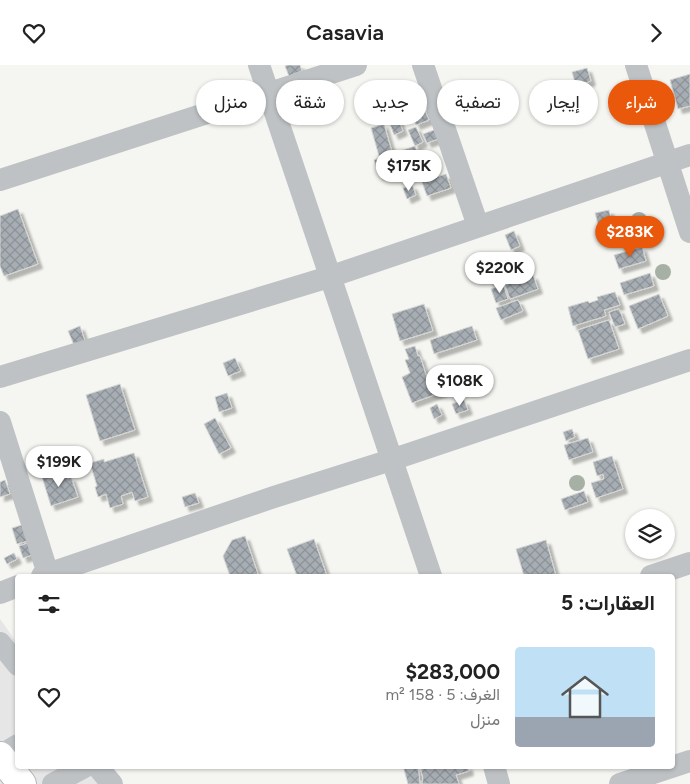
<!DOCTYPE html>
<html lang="ar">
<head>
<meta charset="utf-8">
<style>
  :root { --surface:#fff; --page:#f6f6f6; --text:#222; --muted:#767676; --line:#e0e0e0; --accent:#ea580c }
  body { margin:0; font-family:Figtree,Vazirmatn,sans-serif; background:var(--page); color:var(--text); direction:rtl; height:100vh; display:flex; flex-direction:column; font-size:19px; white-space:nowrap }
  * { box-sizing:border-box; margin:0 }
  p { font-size:16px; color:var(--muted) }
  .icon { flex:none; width:28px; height:28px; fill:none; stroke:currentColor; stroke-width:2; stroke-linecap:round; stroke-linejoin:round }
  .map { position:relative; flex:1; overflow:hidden; direction:ltr }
  .drawer { position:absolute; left:15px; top:509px; width:660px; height:195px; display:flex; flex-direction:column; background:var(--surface); border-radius:5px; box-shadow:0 1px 4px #0004; direction:rtl }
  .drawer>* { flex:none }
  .banner { position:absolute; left:15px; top:15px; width:660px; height:45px; direction:rtl; display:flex; gap:10px }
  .fabs { position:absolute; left:625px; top:444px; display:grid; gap:10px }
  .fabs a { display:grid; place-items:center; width:50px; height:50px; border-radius:50%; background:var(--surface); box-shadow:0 1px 4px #0004; font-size:25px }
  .price { position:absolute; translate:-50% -42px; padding:0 11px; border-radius:18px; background:#fff; color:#222; font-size:16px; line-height:32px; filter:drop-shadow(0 1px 2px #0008) }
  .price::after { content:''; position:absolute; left:50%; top:30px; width:15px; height:11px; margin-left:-8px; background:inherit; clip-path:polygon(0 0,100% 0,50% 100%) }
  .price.current { background:var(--accent); color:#fff }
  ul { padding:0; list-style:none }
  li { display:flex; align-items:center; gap:15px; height:125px; padding:0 20px }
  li+li { border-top:1px solid var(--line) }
  li span { display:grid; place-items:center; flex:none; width:140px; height:100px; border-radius:5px; color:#555 }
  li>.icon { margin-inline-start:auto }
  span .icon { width:60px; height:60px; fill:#fffc; stroke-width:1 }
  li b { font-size:21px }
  h2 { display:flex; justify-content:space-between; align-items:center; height:60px; padding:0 20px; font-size:21px }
  .chip { padding:0 18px; border-radius:22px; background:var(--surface); box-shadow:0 1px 4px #0004; font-size:18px; line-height:45px }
  .chip.current { background:var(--accent); color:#fff }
  header { display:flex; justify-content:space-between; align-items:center; height:65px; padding:0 20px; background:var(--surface); font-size:22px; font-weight:600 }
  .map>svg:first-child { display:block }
</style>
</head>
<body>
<header><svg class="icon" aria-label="forward" viewBox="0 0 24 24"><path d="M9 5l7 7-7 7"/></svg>Casavia<svg class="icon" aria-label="heart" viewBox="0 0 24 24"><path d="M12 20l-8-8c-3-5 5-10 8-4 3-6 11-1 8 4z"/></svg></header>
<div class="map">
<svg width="690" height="719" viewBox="0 0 690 719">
  <defs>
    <pattern id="building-cross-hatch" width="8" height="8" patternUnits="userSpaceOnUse" patternTransform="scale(1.25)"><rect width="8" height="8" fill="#a7aeb3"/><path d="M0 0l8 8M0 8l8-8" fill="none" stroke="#8c9297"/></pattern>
    <filter id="shadow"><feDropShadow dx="4.5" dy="4.5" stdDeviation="1" flood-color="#0004"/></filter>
  </defs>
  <rect width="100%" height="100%" fill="#f5f5f1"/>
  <path fill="#e5e6e5" d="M 0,554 L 17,578 L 18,701 L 109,701 L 122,719 L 0,719 Z"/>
  <path fill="url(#building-cross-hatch)" stroke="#d6d6d4" filter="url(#shadow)" d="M 287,0 L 300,0 L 302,6 L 289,11 L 285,1 Z
    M 587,3 L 591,16 L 576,21 L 572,7 Z
    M 690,9 L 690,41 L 678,44 L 670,15 Z
    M 423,41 L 429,55 L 416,60 L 410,46 Z
    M 398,53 L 403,66 L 394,70 L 389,56 Z
    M 384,59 L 392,87 L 379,91 L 371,63 Z
    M 416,62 L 423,77 L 415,81 L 408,65 Z
    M 434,65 L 438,74 L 427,78 L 423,69 Z
    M 415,81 L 420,95 L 379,110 L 374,95 Z
    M 446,109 L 451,123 L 427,131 L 422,117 Z
    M 412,120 L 416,130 L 407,134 L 403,123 Z
    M 18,144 L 38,199 L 4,211 L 0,201 L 0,151 Z
    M 609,145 L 613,164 L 600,167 L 595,148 Z
    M 514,166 L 520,181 L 511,185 L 505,170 Z
    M 642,182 L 646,196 L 619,204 L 614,190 Z
    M 496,191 L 503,212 L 490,217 L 483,196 Z
    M 650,208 L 654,221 L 624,230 L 620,218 Z
    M 533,210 L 538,224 L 510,234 L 505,220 Z
    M 503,219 L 508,234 L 496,238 L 491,224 Z
    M 615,227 L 620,240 L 604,245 L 606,251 L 573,261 L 568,242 L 588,236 L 589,238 L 598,235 L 597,232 Z
    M 659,229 L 668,251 L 638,264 L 629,241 Z
    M 518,235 L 523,246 L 501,255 L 496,243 Z
    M 424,239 L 433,266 L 400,276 L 392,249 Z
    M 619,244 L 625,259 L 615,262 L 609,247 Z
    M 609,255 L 619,284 L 588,294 L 578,265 Z
    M 80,261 L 85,276 L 74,280 L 68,266 Z
    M 472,261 L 477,275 L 434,289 L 430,275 Z
    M 415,281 L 418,291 L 420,291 L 427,313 L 439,309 L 445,326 L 412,338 L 402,312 L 410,308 L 405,295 L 409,294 L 405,284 Z
    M 235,293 L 241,306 L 228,311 L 223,298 Z
    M 120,319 L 135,365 L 100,376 L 86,330 Z
    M 227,328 L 232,343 L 219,347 L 215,332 Z
    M 464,335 L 468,345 L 456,349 L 452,339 Z
    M 437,339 L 442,350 L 434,354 L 430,343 Z
    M 215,353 L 231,383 L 219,389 L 204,359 Z
    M 572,364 L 575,372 L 566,376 L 563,367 Z
    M 588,373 L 593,387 L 569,395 L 564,380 Z
    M 134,388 L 148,432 L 135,436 L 132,427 L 121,431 L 123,439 L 110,443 L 106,429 L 98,432 L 95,422 L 97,421 L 90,398 L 104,394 L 104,397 Z
    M 612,391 L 623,424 L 596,433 L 591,418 L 604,414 L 603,409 L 597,411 L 593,397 Z
    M 64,405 L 67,413 L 71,412 L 78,432 L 51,441 L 42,412 Z
    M 5,415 L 10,429 L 0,432 L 0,417 Z
    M 584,426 L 588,437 L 565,445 L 561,434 Z
    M 195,428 L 199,438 L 185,442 L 182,432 Z
    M 25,459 L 31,475 L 17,479 L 12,463 Z
    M 245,471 L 258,509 L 249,511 L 230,511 L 223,491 L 232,475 Z
    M 314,474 L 327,511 L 297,511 L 287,484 Z
    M 546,475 L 556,511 L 524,511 L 516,484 Z
    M 31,477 L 35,489 L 23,493 L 19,481 Z
    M 14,488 L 17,494 L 7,499 L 4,493 Z
    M 403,701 L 418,701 L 420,719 L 408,719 Z
    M 420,701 L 468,701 L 469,706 L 456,710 L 459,719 L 422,719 L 423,713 Z"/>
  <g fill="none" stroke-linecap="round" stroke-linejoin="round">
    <defs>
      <path id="trunk" d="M 0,691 L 22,719"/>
    </defs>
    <use href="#trunk" stroke="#b3b6b9" stroke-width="30"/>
    <path stroke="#bec2c5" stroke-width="22" d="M 259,0 L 431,511
      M 423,0 L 478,161
      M 636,0 L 690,167
      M 0,115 L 356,0
      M 0,312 L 329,212 L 690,90
      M 0,357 L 48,509
      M 42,511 L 274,432 L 391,395 L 690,295
      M 651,511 L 690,498
      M 0,528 L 18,521
      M 0,578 L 18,600
      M 0,691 L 18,680
      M 97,701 L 112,719
      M 494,701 L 499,719
      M 53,719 L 86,701
      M 620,719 L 690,696"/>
    <use href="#trunk" stroke="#fff" stroke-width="28"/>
  </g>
  <g fill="#a7b0a4">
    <circle cx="388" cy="29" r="8"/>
    <circle cx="639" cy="155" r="8"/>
    <circle cx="663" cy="207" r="8"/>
    <circle cx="577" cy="418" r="8"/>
  </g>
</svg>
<div class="fabs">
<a><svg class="icon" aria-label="layers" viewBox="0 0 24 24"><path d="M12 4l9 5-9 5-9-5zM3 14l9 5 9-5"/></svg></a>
</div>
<b class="price" style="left:409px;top:127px">$175K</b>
<b class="price current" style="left:630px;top:193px">$283K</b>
<b class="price" style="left:500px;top:229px">$220K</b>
<b class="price" style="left:460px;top:342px">$108K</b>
<b class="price" style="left:59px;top:423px">$199K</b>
<div class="banner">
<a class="chip current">شراء</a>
<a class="chip">إيجار</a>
<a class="chip">تصفية</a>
<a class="chip">جديد</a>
<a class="chip">شقة</a>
<a class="chip">منزل</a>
</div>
<section class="drawer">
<h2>العقارات: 5<svg class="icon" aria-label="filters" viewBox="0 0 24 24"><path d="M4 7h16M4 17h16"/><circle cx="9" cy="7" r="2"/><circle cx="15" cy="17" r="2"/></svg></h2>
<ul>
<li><span style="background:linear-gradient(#bfe0f5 70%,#9aa5b1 0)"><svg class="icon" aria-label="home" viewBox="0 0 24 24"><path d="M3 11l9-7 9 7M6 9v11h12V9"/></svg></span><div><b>$283,000</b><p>الغرف: 5 · 158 m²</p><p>منزل</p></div><svg class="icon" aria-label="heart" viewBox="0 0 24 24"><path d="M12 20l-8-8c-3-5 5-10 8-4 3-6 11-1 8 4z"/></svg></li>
</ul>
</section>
</div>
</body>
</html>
